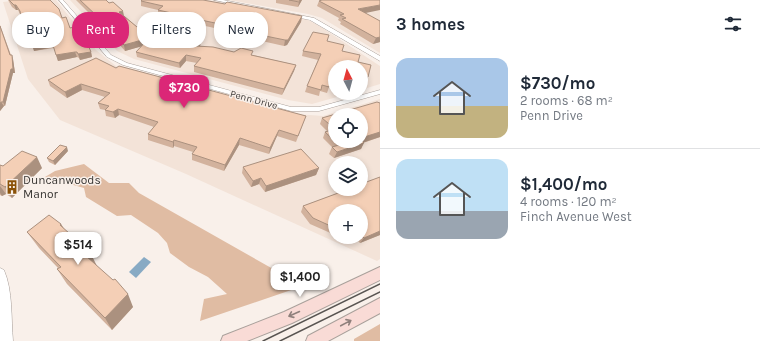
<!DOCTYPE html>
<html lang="en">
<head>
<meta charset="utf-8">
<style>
  :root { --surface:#fff; --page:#f2f2f3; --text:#1f2937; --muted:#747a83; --line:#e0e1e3; --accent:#db2777 }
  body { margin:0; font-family:Karla,sans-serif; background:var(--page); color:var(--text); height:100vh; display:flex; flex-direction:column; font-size:15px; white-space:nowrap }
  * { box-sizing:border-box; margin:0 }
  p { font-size:13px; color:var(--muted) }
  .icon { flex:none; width:22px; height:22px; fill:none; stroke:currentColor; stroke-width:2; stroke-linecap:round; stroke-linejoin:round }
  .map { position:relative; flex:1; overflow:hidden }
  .details { display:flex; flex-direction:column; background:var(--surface); width:380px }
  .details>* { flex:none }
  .top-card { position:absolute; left:12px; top:12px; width:308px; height:36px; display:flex; gap:8px }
  .needle { width:26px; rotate:354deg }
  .buttons { position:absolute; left:328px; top:60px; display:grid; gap:8px }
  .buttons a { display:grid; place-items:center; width:40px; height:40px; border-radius:50%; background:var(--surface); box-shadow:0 2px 6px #0003; font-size:20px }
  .price { position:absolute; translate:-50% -34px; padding:0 9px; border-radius:8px; background:#fff; color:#222; font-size:13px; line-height:26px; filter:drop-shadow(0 1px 2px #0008) }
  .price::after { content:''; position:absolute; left:50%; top:24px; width:12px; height:9px; margin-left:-6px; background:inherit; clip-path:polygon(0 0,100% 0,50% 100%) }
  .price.on { background:var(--accent); color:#fff }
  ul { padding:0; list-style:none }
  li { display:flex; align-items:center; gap:12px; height:100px; padding:0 16px }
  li+li { border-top:1px solid var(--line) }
  li span { display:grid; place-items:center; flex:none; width:112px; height:80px; border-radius:12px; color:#555 }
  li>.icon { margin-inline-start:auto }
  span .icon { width:48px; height:48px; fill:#fffc; stroke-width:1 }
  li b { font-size:17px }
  h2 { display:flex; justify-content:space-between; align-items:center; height:48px; padding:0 16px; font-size:17px }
  .tag { padding:0 14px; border-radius:16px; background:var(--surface); box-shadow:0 2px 6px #0003; font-size:14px; line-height:36px }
  .tag.on { background:var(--accent); color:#fff }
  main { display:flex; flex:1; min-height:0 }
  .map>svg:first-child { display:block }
</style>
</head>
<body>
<main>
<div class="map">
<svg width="380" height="341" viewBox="0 0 380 341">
  <rect width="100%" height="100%" fill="#f9f0ea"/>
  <path fill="#f3e3d8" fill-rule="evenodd" d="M 18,0 L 56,0 L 96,50 L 116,66 L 296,114 L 323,116 L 380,99 L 380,259 L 377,261 L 186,174 L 60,120 L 28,79 L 3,2 ZM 335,115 L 361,115 L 361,141 L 335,141 ZM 335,163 L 361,163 L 361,189 L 335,189 ZM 335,211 L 361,211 L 361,237 L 335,237 Z
    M 70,0 L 209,0 L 306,19 L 318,25 L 380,66 L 380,84 L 361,90 L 361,67 L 335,67 L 335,93 L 351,93 L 312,104 L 288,100 L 134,59 L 117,51 Z
    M 229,0 L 380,0 L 380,53 L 322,18 L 308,14 Z"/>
  <path fill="#e0bca3" d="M 84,164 L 109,183 L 129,183 L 139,193 L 282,274 L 300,287 L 200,321 L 204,299 L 227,294 L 208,277 L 189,267 L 170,253 L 167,243 L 158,233 L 131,215 L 117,216 L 86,197 L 84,188 L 45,177 L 55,171 Z
    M 380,324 L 380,341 L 354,341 L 354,339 Z"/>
  <path fill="#88aac4" d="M 144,257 L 151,262 L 136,278 L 129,272 Z"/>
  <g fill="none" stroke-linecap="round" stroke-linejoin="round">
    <defs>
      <path id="minor" d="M 59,0 L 63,0 L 111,55 L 127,63 L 291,107 L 319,107 L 380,90 L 380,94 L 319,111 L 291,111 L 123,65 L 107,57 Z"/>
      <path id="tertiary" d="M 214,0 L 223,0 L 314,18 L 380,56 L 380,61 L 310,20 Z
        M 0,268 L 4,270 C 13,291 11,318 13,341 L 0,341 Z"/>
      <path id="secondary" d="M 380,267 L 380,280 L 292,323 L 247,341 L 221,341 L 223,336 L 284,312 Z
        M 380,298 L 380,313 L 328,341 L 306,341 L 308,336 Z"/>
    </defs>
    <use href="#minor" stroke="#a9a09b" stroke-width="1"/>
    <use href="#tertiary" stroke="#a9a09b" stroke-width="1"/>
    <use href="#secondary" stroke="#a9a09b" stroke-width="2"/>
    <use href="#minor" fill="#fff" fill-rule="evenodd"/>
    <use href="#tertiary" fill="#fff" fill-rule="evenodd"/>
    <use href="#secondary" fill="#f9dbd6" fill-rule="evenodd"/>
    <path stroke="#585451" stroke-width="1.5" d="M 263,341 L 380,284
      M 280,341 L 380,292"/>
  </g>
  <path fill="#d2b29d" d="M 8,0 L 50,0 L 79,41 L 91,52 L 92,57 L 80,60 L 79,58 L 77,57 L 58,61 L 54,48 L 34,51 L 32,34 L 25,35 L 20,14 L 18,10 L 16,10 L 12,7 Z
    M 76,0 L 106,0 L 137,27 L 169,34 L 200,46 L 234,52 L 253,55 L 296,65 L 294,71 L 282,95 L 194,72 L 194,66 L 197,63 L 186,61 L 180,68 L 137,57 L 136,52 L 142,46 L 125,51 L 117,42 L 116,40 Z
    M 276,0 L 302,0 L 298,7 L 276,3 Z
    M 141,1 L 225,4 L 302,16 L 301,22 L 287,45 L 284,46 L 240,36 L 241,34 L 201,25 L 195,30 L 179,27 L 178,21 L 180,20 L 158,15 L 158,10 L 141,6 Z
    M 319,1 L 365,13 L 380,42 L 373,44 L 340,24 L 341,22 L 338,20 L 339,18 L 317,6 Z
    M 0,25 L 11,55 L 13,59 L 15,73 L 13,73 L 5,106 L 4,106 L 0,111 Z
    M 327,41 L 358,62 L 368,77 L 365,83 L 361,82 L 361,67 L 335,67 L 335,85 L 330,84 L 327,93 L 320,91 L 319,96 L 305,92 L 307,86 L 318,60 L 302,56 L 303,51 Z
    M 116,68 L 306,116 L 296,142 L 277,136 L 269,154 L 239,145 L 224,171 L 192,160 L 192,154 L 193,152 L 174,146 L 173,148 L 148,140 L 148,134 L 154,127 L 119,115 L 115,118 L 106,116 L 105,110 L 100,109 L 98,103 L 105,97 L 82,90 L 67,98 L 50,86 L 48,80 Z
    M 380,103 L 380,137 L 363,143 L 361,149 L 334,158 L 329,154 L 332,147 L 323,138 L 325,132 L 327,131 L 320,124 L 322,118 Z
    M 68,151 L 55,165 L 49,162 L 47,158 Z
    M 0,165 L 3,166 L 42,168 L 12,198 L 6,194 L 2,196 L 0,195 Z
    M 243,167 L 319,168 L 316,175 L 265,192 L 259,184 L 251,187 L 242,173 Z
    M 380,177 L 380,235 L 360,243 L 354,237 L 361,237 L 361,211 L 335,211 L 335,235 L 310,224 L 301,212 L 303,206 L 349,189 L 361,189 L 361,184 Z
    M 61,224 L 65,230 L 133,307 L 112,330 L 67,284 L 57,269 L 58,268 L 39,248 L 27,232 Z
    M 340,237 L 349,237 L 345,239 Z"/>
  <path fill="#ab917f" d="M 300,0 L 302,0 L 298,7 L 299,2 Z
    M 14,5 L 16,5 L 18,10 L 16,10 Z
    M 380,5 L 380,10 L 356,15 L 358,9 Z
    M 123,11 L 124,16 L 119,12 Z
    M 302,16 L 301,22 L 287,45 L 284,46 L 285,40 Z
    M 201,20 L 201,25 L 195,30 L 195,25 Z
    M 30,28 L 32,34 L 25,35 L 23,29 Z
    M 380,37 L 380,42 L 373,44 L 376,38 Z
    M 149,38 L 150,44 L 125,51 L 124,45 Z
    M 201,41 L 200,47 L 196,46 Z
    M 52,42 L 54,47 L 34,51 L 32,45 Z
    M 75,52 L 77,57 L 58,61 L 56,55 Z
    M 91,52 L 92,57 L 80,60 L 78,54 Z
    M 12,55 L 13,59 L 15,73 L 13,73 L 5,106 L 3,102 Z
    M 186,55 L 186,61 L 180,68 L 179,63 Z
    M 296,65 L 294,71 L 282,95 L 284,89 Z
    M 81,84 L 82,90 L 67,98 L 65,92 Z
    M 1,102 L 4,106 L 0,111 L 0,104 Z
    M 118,109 L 119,115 L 115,118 L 113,112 Z
    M 279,130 L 277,136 L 269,154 L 270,148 Z
    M 380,132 L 380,137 L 356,145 L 361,141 L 361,138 Z
    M 240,138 L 239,145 L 224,171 L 225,165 Z
    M 174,140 L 174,146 L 173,148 L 173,142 Z
    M 364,143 L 361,149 L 334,158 L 337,152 Z
    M 67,147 L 68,151 L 55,165 L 53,161 Z
    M 37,157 L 42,168 L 12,198 L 5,187 Z
    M 319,168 L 316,175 L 265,192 L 266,186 Z
    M 261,178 L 259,184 L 251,187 L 253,181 Z
    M 0,186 L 6,194 L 2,196 L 0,193 Z
    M 61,224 L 70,240 L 60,225 Z
    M 380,231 L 380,235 L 360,243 L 364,238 Z
    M 90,252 L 98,268 L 86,256 Z
    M 128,294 L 133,307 L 112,330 L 105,318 Z"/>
  <path fill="#f4cfb6" stroke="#ab917f" d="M 9,0 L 50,0 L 59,9 L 62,18 L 66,17 L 70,28 L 74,27 L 79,41 L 86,40 L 91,52 L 78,54 L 77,52 L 75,52 L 56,55 L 52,42 L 32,45 L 31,40 L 33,40 L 30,28 L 23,29 L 20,11 L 16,5 L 14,5 Z
    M 80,0 L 106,0 L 109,3 L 113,2 L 123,11 L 119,12 L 137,27 L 155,23 L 169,34 L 201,41 L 196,46 L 213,47 L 234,52 L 241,48 L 253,51 L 251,55 L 296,65 L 284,89 L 194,66 L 201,58 L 186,55 L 179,63 L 136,52 L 149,38 L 124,45 L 116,37 L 118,36 Z
    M 142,0 L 203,0 L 225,4 L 227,2 L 302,16 L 288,40 L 285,40 L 241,31 L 243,29 L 201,20 L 195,25 L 178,21 L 185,16 L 158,10 L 163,6 L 141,1 Z
    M 289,0 L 300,0 L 299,2 Z
    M 322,0 L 380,0 L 380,5 L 358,9 L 380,21 L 380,37 L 376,38 L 342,19 L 346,18 L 340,15 L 344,14 L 319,1 Z
    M 0,26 L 10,55 L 12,55 L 13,69 L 11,69 L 3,102 L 1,102 L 0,104 Z
    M 313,32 L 329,35 L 327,41 L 344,45 L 342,51 L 360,55 L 358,62 L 371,65 L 368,77 L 361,75 L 361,67 L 335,67 L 335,78 L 332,78 L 329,87 L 322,85 L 321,90 L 307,86 L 321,54 L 303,51 Z
    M 96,58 L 116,68 L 119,66 L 306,116 L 298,136 L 279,130 L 270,148 L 240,138 L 225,165 L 192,154 L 197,147 L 174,140 L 173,142 L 148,134 L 158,122 L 118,109 L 113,112 L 105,110 L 109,106 L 98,103 L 110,93 L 81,84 L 65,92 L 48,80 Z
    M 377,102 L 380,103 L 380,132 L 361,138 L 361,115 L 335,115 L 335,141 L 361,141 L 361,140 L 364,143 L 337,152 L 332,147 L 339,145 L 325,132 L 335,129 L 322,118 Z
    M 60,145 L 67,147 L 53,161 L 47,158 Z
    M 301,149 L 319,168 L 266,186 L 261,178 L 253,181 L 243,167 Z
    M 22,151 L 37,157 L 5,187 L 0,184 L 0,165 L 3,166 Z
    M 380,177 L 380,231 L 364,238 L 361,235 L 361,211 L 335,211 L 335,228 L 313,218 L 303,206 L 349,189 L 361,189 L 361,184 Z
    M 49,215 L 61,224 L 60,225 L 90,252 L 86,256 L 113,280 L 115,279 L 128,294 L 105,318 L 57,269 L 61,267 L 27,232 Z"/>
  <defs><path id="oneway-shaft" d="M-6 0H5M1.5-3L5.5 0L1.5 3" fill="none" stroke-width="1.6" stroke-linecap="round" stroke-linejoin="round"/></defs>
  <g stroke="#8f807c">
    <use href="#oneway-shaft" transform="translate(294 314) rotate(156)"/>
    <use href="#oneway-shaft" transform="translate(346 323) rotate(-28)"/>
  </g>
  <defs>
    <symbol id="building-bare" viewBox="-9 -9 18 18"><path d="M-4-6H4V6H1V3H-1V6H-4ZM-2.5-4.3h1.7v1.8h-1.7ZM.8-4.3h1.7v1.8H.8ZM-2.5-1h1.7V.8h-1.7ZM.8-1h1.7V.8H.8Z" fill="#8a5107" stroke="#f9f0ea" stroke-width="2.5" paint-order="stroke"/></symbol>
  </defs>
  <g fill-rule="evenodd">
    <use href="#building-bare" x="2" y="177" width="20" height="20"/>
  </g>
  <g text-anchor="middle" stroke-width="3" stroke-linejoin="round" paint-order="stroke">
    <g font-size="10" fill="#393633" stroke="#f9f0ea">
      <text transform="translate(254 99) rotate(15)" y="4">Penn Drive</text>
    </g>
    <g font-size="12" fill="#393633" stroke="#f9f0ea" text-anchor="start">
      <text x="23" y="184">Duncanwoods<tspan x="23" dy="14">Manor</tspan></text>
    </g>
  </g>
</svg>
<div class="buttons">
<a><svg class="needle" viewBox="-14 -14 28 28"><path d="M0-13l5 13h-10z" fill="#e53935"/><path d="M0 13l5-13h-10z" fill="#747a83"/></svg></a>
<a><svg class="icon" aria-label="locate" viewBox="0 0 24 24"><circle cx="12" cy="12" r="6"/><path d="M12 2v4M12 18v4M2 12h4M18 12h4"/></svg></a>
<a><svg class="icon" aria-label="layers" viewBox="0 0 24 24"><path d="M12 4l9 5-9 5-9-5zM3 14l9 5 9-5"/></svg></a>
<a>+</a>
</div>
<b class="price on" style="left:184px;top:109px">$730</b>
<b class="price" style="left:78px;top:266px">$514</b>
<b class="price" style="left:300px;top:298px">$1,400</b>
<div class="top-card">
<a class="tag">Buy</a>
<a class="tag on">Rent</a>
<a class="tag">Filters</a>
<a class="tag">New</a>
</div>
</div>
<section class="details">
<h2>3 homes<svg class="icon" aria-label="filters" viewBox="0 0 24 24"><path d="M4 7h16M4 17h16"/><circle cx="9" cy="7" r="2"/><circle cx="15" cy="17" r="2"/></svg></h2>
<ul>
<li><span style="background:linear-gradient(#a9c7e8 60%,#c2b280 0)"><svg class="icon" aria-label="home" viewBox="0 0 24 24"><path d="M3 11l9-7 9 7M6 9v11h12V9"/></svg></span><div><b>$730/mo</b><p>2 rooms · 68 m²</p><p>Penn Drive</p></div></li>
<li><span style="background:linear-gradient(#bfe0f5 65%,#9aa5b1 0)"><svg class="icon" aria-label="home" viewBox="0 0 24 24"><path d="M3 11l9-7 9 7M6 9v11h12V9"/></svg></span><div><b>$1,400/mo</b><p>4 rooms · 120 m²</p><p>Finch Avenue West</p></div></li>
</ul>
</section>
</main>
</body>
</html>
